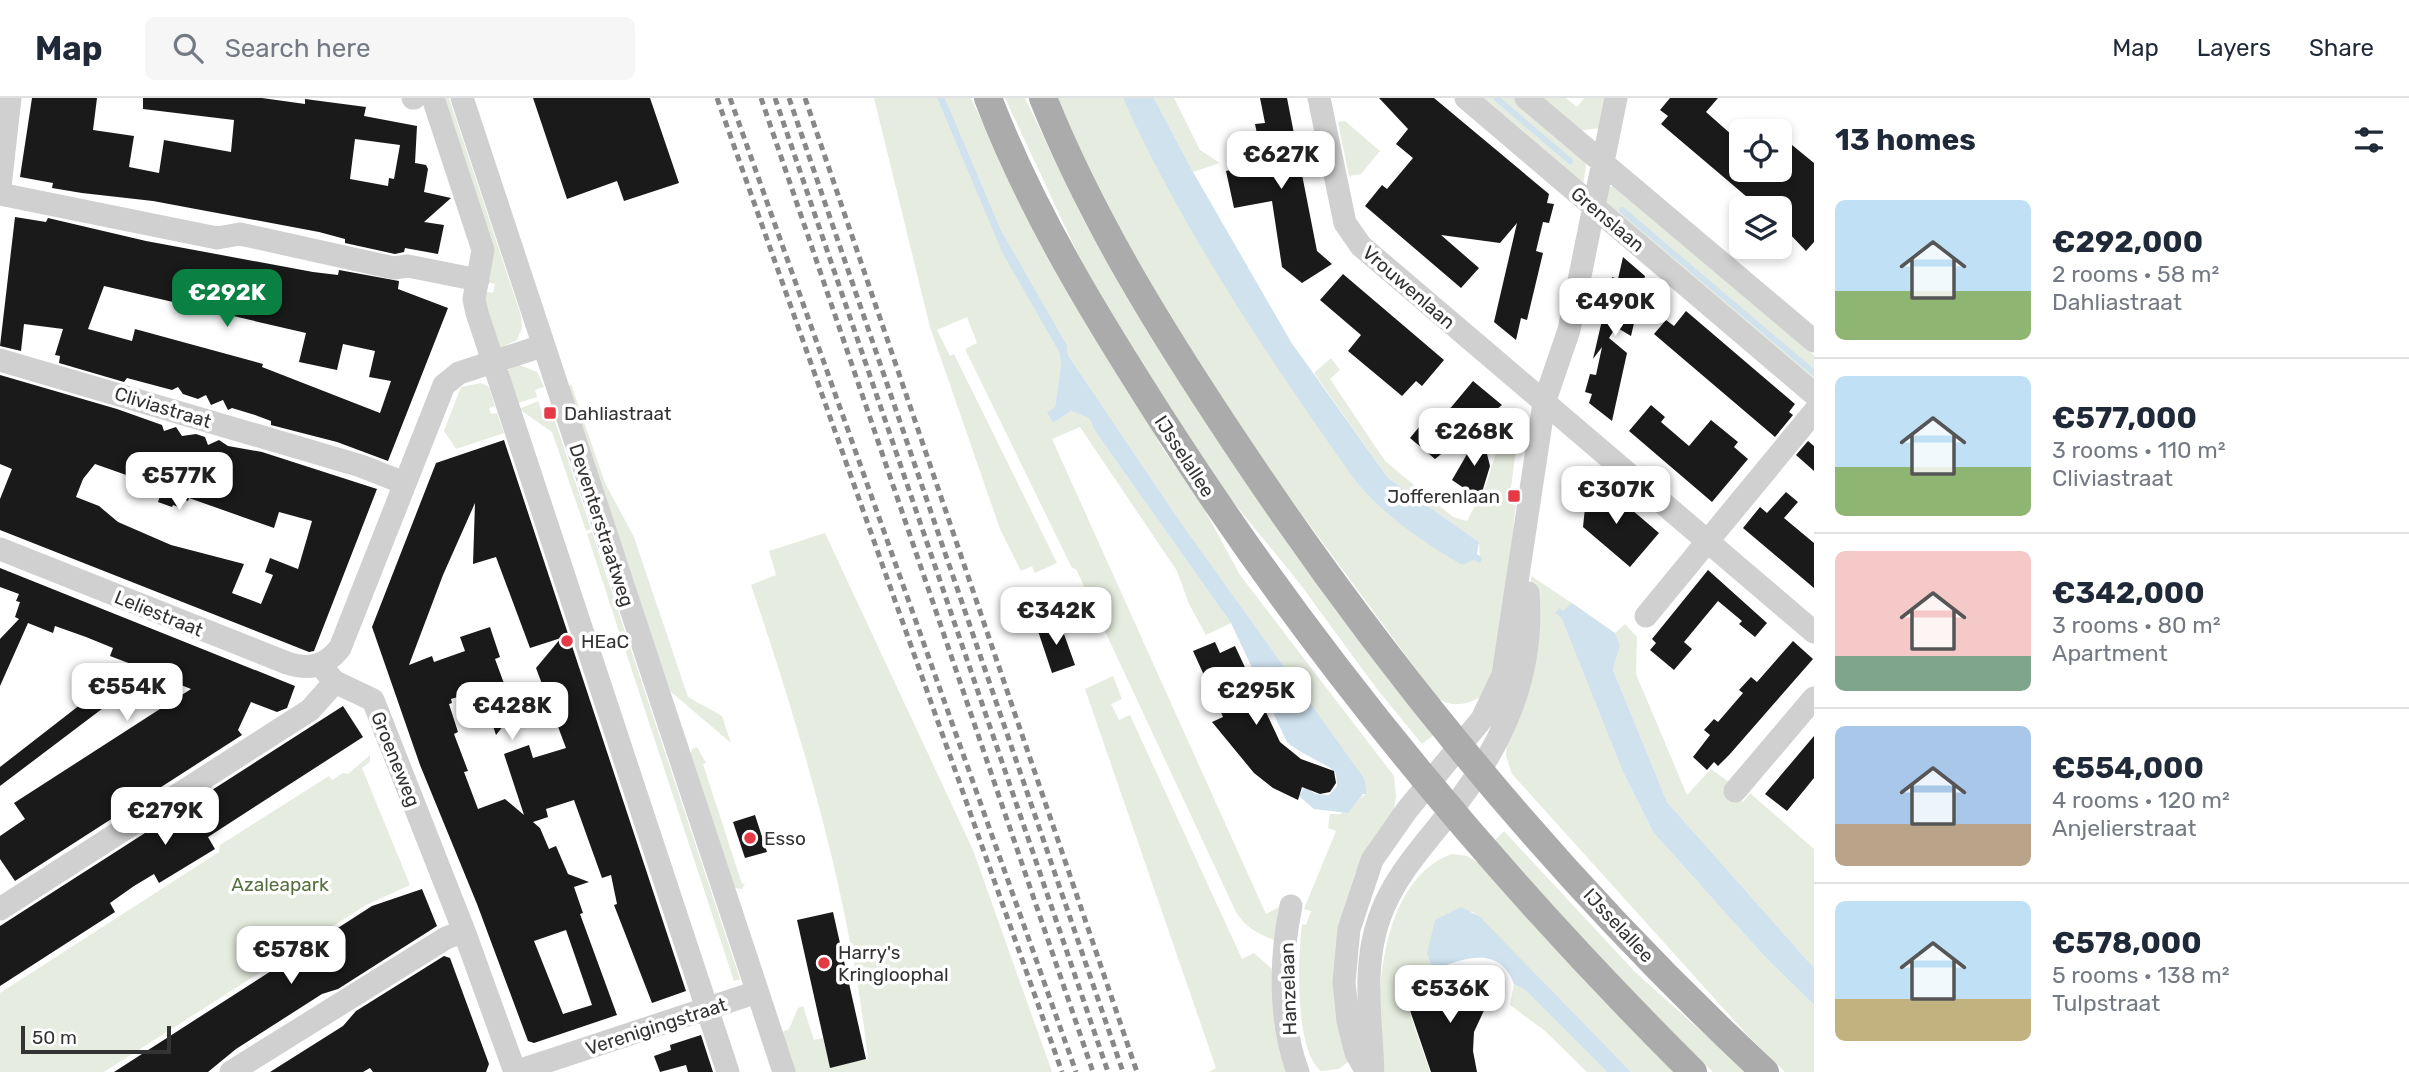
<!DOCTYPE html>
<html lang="en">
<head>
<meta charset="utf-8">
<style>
  :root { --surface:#fff; --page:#f6f6f7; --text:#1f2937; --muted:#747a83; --line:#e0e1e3; --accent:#0b8043 }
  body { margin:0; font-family:Rubik,sans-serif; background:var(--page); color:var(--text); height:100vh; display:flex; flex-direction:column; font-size:26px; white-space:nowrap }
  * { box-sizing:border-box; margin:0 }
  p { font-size:23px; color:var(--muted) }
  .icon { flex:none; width:38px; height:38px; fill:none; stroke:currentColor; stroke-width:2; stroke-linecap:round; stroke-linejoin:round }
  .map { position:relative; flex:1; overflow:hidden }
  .drawer { display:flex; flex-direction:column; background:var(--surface); width:595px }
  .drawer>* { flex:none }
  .fabs { position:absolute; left:1729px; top:21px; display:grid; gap:14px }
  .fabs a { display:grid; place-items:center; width:63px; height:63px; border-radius:10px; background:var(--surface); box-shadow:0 4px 10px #0003; font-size:35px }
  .scale { position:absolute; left:21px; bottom:18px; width:150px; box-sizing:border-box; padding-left:7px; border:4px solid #333; border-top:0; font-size:19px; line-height:24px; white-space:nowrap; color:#333; -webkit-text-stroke:5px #fff; paint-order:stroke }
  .price { position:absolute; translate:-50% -60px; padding:0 16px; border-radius:14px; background:#fff; color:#222; font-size:23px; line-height:46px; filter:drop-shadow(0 2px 4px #0008) }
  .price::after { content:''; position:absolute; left:50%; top:42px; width:21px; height:16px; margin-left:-10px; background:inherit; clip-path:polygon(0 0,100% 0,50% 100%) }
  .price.active { background:var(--accent); color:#fff }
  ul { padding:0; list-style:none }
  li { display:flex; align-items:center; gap:21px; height:175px; padding:0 21px }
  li+li { border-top:2px solid var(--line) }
  li span { display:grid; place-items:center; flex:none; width:196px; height:140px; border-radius:10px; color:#555 }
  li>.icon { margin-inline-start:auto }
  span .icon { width:84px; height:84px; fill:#fffc; stroke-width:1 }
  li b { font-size:30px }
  h2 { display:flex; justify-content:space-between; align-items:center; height:84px; padding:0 21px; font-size:30px }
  header { display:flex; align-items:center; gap:42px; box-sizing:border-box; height:98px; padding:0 35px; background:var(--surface); border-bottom:2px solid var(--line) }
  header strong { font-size:33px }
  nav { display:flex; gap:38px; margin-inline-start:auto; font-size:24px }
  .search { width:490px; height:63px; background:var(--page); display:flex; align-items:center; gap:18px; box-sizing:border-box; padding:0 24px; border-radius:10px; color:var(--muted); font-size:26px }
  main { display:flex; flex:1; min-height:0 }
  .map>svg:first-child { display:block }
</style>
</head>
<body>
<header>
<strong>Map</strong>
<div class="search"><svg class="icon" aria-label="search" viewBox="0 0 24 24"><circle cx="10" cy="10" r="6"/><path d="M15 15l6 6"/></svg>Search here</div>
<nav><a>Map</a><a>Layers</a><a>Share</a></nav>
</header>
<main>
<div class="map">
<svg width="1814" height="974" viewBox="0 0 1814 974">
  <rect width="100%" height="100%" fill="#fff"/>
  <path fill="#e6ecdf" d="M 441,0 L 449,0 L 521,218 L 522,230 L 517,242 L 500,250 L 491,242 L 484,193 L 493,195 L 495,186 L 487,184 Z
    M 874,0 L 937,0 L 1002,153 L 1059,254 L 1061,267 L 1055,309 L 1048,314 L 1053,325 L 1071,313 L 1089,320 L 1095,333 L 1231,525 L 1206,537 L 1189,506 L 1177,473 L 1080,329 L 1052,341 L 1266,816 L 1279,809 L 1274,842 C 1258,836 1245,829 1236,814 L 1076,471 L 1072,470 L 965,251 L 977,245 L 967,219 L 937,232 L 950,258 L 954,256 L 1057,465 L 1035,475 L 1032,468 L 1021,473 L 1000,431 L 930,229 Z
    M 945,0 L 971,0 L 1009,80 L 1163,351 L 1201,405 L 1240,477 L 1394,678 L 1396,698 L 1394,712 L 1355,775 L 1345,807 L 1349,963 L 1339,971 L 1321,973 C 1294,951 1298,859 1302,826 L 1306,827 L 1311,813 L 1304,811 L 1336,733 L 1328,730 L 1330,716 L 1340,716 L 1368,694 L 1364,692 L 1364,680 L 1179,422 L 1068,257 L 1067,247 L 1001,132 Z
    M 1005,0 L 1025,0 L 1082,119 L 1125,195 L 1435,636 L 1422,646 L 1377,591 L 1297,482 L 1229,399 L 1135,259 L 1082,165 Z
    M 1049,0 L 1123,0 L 1191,129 L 1227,190 L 1355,382 L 1480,465 L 1479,444 L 1388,380 L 1314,275 L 1331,260 L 1340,272 L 1330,281 L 1385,363 L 1453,419 L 1467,423 L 1486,387 L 1509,313 L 1521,313 L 1509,405 L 1516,407 C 1510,448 1504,573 1479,600 C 1464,607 1454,609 1438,601 L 1264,365 L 1127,153 Z
    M 1154,0 L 1174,0 L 1200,52 L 1220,65 L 1193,74 Z
    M 1473,0 L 1515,0 L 1587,62 L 1583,87 Z
    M 1536,0 L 1566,0 L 1577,9 L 1584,0 L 1605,0 L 1600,30 L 1578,33 Z
    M 1345,23 L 1380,53 L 1361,76 L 1349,78 L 1338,24 Z
    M 1616,87 L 1814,257 L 1814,290 L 1674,171 L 1602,100 L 1608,89 Z
    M 519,267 L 537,274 L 544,289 L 535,292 L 537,299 L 515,306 L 506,273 Z
    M 481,285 L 489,289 L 495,308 L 489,310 L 491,316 L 497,315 L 504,335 L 456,351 L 444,333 L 461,289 Z
    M 571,286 L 605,385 L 634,439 L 688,599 L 722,618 L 731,645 L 670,593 L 567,290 Z
    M 538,303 L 545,323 L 554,320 L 591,431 L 586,433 L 552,334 L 519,311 Z
    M 592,434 L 740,881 L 734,883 L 587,436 Z
    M 825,435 L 973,752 L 1052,974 L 795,974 L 782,934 L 789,931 L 798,910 L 803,908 L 814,942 L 823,940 L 830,969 L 868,961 C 850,800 803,640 751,487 L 776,477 L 769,453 Z
    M 1531,478 L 1572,505 L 1561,519 L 1623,674 L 1653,734 L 1765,859 L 1814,907 L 1814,974 L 1785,974 L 1751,941 L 1512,676 L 1506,658 L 1507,639 L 1532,508 Z
    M 1625,526 L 1637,539 L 1636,576 L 1687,697 L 1711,671 L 1729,684 L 1726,690 L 1743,704 L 1750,695 L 1814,751 L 1814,870 L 1667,704 L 1613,572 L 1620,547 L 1615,535 Z
    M 1113,578 L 1122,601 L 1111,606 L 1119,622 L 1130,617 L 1242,861 L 1254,855 L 1273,872 L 1279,950 L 1286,974 L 1209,974 L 1216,970 L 1085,591 Z
    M 697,649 L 706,665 L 703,666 L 742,786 L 745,785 L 742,791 L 735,790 L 690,657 L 692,651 Z
    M 370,657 L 370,664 L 362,670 L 410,787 L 366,807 L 104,974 L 0,974 L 0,895 L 219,754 L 220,747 L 329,678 L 332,682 L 343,675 L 348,676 Z
    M 1504,733 L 1635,874 L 1747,974 L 1713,974 L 1640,904 L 1492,745 Z
    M 1452,756 L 1467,758 L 1479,765 L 1678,974 L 1631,974 L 1472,813 L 1427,856 L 1433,872 L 1400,887 L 1430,974 L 1385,974 C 1372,910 1378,782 1452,756 Z
    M 1514,886 L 1525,892 L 1607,974 L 1587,974 L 1545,933 L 1510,907 Z"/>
  <path fill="#cfe2ee" d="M 937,0 L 945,0 L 1001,132 L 1067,247 L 1068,257 L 1078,272 L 1179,422 L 1364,680 L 1367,696 L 1363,696 L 1348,715 L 1314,711 L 1299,698 L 1305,688 L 1315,696 L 1329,697 L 1337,688 L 1336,675 C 1330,667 1300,656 1287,644 L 1231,525 L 1095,333 L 1089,320 L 1071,313 L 1053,325 L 1047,314 L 1055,309 L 1061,267 L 1059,254 L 1002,154 Z
    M 1123,0 L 1154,0 L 1193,74 L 1291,244 L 1388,380 L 1479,444 L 1477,456 L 1482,460 L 1480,465 L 1474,462 L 1462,467 C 1422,443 1384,418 1355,382 C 1270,262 1184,135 1123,0 Z
    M 1572,505 L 1615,535 L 1620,547 L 1613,572 L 1667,704 L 1814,870 L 1814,907 L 1765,859 L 1653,734 L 1623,674 L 1561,519 L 1555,515 L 1559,510 L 1563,513 Z
    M 1461,809 L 1480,819 L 1631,974 L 1607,974 L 1525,892 L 1514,886 C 1499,846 1463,861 1433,872 L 1427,856 L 1435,822 Z"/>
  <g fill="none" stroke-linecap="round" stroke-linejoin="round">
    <path stroke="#cfe2ee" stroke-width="6" d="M 1496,0 L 1570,63
      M 1622,112 L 1814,275"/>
  </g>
  <path fill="#1a1a1a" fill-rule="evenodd" d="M 32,0 L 97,0 L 93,32 L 134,38 L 129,69 L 159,75 L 164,42 L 231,54 L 234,22 L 143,11 L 143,0 L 262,0 L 305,6 L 305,1 L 366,9 L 364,18 L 417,28 L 415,65 L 426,67 L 428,71 L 424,94 L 451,100 L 424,124 L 444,127 L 438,156 L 405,150 L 404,154 L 395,156 L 345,145 L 345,141 L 319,134 L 153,103 L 82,95 L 52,90 L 53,85 L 20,79 ZM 355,41 L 400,47 L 394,81 L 389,80 L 388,88 L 350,81 Z
    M 533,0 L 650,0 L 679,85 L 624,103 L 617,83 L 567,101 Z
    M 1260,0 L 1287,0 L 1317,153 L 1332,166 L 1302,185 L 1282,169 L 1272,103 L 1234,110 L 1226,73 L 1263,65 L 1255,26 L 1265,25 Z
    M 1379,0 L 1434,0 L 1549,96 L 1547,105 L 1554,106 L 1549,125 L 1543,124 L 1536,153 L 1543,155 L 1527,222 L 1521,220 L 1516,242 L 1494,224 L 1517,125 L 1500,145 L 1441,137 L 1479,170 L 1461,190 L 1365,108 L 1382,87 L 1387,91 L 1413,60 L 1396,46 L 1408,31 Z
    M 1670,0 L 1718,0 L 1706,14 L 1741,45 L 1741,72 L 1780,72 L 1780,62 L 1792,47 L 1814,65 L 1814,144 L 1806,153 L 1786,132 L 1790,127 L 1780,119 L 1780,110 L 1760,110 L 1661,26 L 1668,18 L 1660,12 Z
    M 15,119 L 46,124 L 48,120 L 146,143 L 313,174 L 338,177 L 339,172 L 399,183 L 398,191 L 448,210 L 388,363 L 337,344 L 271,327 L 271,323 L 255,317 L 232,310 L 228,312 L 223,302 L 211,307 L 206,297 L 198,301 L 183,296 L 178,289 L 172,292 L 127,280 L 124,284 L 59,265 L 60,258 L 55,257 L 63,231 L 24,226 L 21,253 L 0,248 ZM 104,188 L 306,235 L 299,264 L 337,272 L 343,246 L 375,253 L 369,279 L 391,283 L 380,315 L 262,269 L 263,266 L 135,231 L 132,243 L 88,231 Z
    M 1623,159 L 1645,178 L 1631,238 L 1616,229 L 1609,240 L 1627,255 L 1612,323 L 1589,305 L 1592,296 L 1585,294 L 1590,276 L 1596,277 L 1602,249 L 1593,261 L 1612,179 L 1618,181 Z
    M 1343,176 L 1444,262 L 1422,288 L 1416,283 L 1402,298 L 1348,253 L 1361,237 L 1320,202 Z
    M 1686,213 L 1795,306 L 1789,314 L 1793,317 L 1775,339 L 1654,236 L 1666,222 L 1674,228 Z
    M 0,277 L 117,311 L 162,327 L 164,333 L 176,329 L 182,338 L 196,336 L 205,339 L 208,347 L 219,342 L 228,348 L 262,354 L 377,391 L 314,553 L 309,554 L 0,432 L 0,401 L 12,371 L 0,366 ZM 95,366 L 149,385 L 147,390 L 160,398 L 158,404 L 172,409 L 173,407 L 179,409 L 182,401 L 188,403 L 189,400 L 274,430 L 279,414 L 312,423 L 298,471 L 270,460 L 265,474 L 273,477 L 261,506 L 232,495 L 244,466 L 171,447 L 118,424 L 99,408 L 76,399 L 83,381 Z
    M 1473,283 L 1502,307 L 1435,361 L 1410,340 L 1433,312 L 1443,319 Z
    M 1651,307 L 1665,319 L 1661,324 L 1689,348 L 1711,322 L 1738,344 L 1734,349 L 1748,361 L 1712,404 L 1629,333 Z
    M 1481,332 L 1490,368 L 1480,401 L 1452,382 Z
    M 504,342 L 686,893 L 652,905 L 614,807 L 617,806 L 611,777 L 602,780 L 574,702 L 546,711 L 548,719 L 533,724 L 540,730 L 549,751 L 556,748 L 568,776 L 589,784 L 574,789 L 583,815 L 580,816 L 617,917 L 534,945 L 528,943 L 477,806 L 420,667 L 372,529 L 436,365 ZM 475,405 L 473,466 L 496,459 L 530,550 L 561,540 L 536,570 L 566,650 L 533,660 L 529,647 L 504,656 L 524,717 L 505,701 L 478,711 L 464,674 L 468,673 L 454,636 L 458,634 L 449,606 L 452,605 L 451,601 L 481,592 L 496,637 L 511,618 L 505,600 L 509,599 L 495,561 L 500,559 L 490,529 L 460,539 L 465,553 L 434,564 L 432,558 L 409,567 L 443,477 ZM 566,832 L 592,907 L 563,916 L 534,843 Z
    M 1808,343 L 1814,348 L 1814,373 L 1796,357 Z
    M 1588,381 L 1621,410 L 1625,406 L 1659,435 L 1630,469 L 1583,429 Z
    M 1786,394 L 1798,404 L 1784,420 L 1814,445 L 1814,490 L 1743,430 L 1760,409 L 1767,415 Z
    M 0,470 L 295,588 L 287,610 L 277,614 L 251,604 L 238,632 L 242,637 L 15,783 L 0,761 L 0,738 L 25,721 L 14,705 L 191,591 L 146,573 L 144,579 L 125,571 L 131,566 L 110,558 L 113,550 L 86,539 L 55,528 L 53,535 L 28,525 L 0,588 L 0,541 L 19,521 L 15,519 L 20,504 L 16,503 L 19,496 L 0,489 Z
    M 1708,472 L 1767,525 L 1755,539 L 1739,526 L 1742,523 L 1718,503 L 1684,544 L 1692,551 L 1674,572 L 1650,552 L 1656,545 L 1652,541 Z
    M 1059,522 L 1075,567 L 1052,575 L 1037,530 Z
    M 1793,543 L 1813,561 L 1730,656 L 1718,668 L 1714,664 L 1707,672 L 1693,659 L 1710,637 L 1704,632 L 1714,621 L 1718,624 L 1743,595 L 1739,592 L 1751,579 L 1757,584 Z
    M 1215,544 L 1220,555 L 1235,548 L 1280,644 L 1301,661 L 1334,673 L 1336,685 L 1330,694 L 1320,696 L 1302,689 L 1298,702 L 1273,690 L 1254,675 L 1212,624 L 1223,619 L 1193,553 Z
    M 112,582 L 123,595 L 0,688 L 0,669 Z
    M 343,608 L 363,639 L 208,739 L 215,751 L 159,785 L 154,776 L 134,788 L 110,805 L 115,814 L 0,888 L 0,828 Z
    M 1814,638 L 1814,680 L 1787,713 L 1765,696 Z
    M 755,717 L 767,754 L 745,760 L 733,724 Z
    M 422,791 L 437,828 L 338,891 L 322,896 L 236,951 L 208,974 L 114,974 L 372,808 Z
    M 833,814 L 866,961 L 830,970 L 797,822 Z
    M 444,858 L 450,860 L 489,966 L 486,974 L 373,974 L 370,970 L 363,974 L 270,974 L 343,928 L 356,913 Z
    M 1479,880 L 1488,883 L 1493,893 L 1474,934 L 1473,953 L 1477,974 L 1431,974 L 1402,889 L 1432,903 L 1449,884 L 1456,894 Z
    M 701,937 L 713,974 L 688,974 L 686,967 L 660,974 L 654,958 L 671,952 L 670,947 Z"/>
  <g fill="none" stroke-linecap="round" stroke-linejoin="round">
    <path stroke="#d0d0d0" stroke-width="23" d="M 413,0 L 414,0
      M 433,0 L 483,152 L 474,201 L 477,215 L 728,974
      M 462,0 L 784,974
      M 1319,0 L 1345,125 L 1361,148 L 1814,534
      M 1466,0 L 1814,296
      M 1526,0 L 1814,243
      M 0,89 L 10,0
      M 0,96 L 217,140 L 240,136 L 394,170 L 408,168 L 478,182
      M 0,262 L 361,368 L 404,385
      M 0,451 L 287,565 C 309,572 325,569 340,550 L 444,287 L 459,275 L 542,248
      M 1646,518 L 1814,314
      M 320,567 L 335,584 L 373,602 L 464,833 L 515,974
      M 1735,693 L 1814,600
      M 1291,808 C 1280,860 1279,924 1298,974
      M 0,811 L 310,612 L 335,584
      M 231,974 L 446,840 L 464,833
      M 515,974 L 757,894
      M 1367,974 L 1356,955 L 1348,923 L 1344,884 L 1349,831 L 1372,762 L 1407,712 L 1482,621 L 1503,577 L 1544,305 L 1569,232 L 1616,0
      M 1373,974 C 1371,924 1362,869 1379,821 C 1392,782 1421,750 1446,719 C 1499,654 1535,581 1528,495"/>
    <path stroke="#ababab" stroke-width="28" d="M 988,0 C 1032,115 1098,222 1164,325 C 1316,562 1494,776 1693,974
      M 1043,0 C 1093,124 1163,236 1237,347 C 1388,574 1565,788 1765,974"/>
    <path stroke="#888" stroke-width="5" stroke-dasharray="7 5" stroke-linecap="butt" d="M 717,0 L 1062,974
      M 730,0 L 1076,974
      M 761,0 L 1093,974
      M 775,0 L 1108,974
      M 789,0 L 1123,974
      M 805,0 L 1137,974"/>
  </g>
  <g fill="#e63946" stroke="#fff" stroke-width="2.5">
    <rect x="543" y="308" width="14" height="14" rx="3.5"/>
    <rect x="1507" y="391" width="14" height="14" rx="3.5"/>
    <circle cx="567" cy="543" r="7"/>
    <circle cx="750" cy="740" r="7"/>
    <circle cx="824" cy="865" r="7"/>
  </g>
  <g text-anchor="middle" stroke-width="7" stroke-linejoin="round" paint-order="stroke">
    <g font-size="19" fill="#333" stroke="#fff">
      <text transform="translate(1608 121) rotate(40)" y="7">Grenslaan</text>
      <text transform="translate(1409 189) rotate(41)" y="7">Vrouwenlaan</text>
      <text transform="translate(163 309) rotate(17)" y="7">Cliviastraat</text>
      <text transform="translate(1185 358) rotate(57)" y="7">IJsselallee</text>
      <text transform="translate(602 427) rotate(72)" y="7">Deventerstraatweg</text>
      <text transform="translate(159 515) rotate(22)" y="7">Leliestraat</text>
      <text transform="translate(396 661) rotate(68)" y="7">Groeneweg</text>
      <text transform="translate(1619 827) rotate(47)" y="7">IJsselallee</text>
      <text transform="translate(1288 891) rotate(-92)" y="7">Hanzelaan</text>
      <text transform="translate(656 928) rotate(-18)" y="7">Verenigingstraat</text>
    </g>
    <g font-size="19" fill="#333" stroke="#fff" text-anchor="start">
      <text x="564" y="322">Dahliastraat</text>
      <text x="1500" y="405" text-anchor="end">Jofferenlaan</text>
      <text x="581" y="550">HEaC</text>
      <text x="764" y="747">Esso</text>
      <text x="838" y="861">Harry's<tspan x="838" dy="22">Kringloophal</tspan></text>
    </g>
    <g font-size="19" fill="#56703f" stroke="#fff">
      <text x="280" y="793">Azaleapark</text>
    </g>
  </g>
</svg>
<div class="fabs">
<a><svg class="icon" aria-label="locate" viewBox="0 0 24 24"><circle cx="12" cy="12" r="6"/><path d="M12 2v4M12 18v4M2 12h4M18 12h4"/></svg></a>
<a><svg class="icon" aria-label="layers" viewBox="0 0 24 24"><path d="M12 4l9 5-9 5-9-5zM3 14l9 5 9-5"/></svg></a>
</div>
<div class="scale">50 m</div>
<b class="price" style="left:1281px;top:93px">€627K</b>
<b class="price active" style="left:227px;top:231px">€292K</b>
<b class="price" style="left:1615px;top:240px">€490K</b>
<b class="price" style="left:1474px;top:370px">€268K</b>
<b class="price" style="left:179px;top:414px">€577K</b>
<b class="price" style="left:1616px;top:428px">€307K</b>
<b class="price" style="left:1056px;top:549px">€342K</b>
<b class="price" style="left:127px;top:625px">€554K</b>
<b class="price" style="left:1256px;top:629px">€295K</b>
<b class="price" style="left:512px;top:644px">€428K</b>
<b class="price" style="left:165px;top:749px">€279K</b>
<b class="price" style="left:291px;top:888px">€578K</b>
<b class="price" style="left:1450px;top:927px">€536K</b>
</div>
<section class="drawer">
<h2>13 homes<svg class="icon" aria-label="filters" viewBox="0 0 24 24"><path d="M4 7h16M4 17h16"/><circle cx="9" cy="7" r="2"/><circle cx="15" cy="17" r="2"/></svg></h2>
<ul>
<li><span style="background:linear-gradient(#bfe0f5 65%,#8fb573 0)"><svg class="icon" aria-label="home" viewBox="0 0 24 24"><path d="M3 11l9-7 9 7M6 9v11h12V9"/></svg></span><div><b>€292,000</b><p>2 rooms · 58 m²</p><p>Dahliastraat</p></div></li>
<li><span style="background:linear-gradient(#bfe0f5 65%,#8fb573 0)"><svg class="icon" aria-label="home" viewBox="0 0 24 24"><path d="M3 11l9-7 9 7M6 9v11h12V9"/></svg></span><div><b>€577,000</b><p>3 rooms · 110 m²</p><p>Cliviastraat</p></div></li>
<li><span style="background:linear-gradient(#f6c9c9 75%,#7fa58c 0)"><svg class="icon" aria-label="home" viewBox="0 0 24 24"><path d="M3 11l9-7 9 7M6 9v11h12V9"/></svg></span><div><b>€342,000</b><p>3 rooms · 80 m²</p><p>Apartment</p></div></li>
<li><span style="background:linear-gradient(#a9c7e8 70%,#b9a48a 0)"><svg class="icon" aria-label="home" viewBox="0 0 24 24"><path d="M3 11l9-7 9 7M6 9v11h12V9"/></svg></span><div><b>€554,000</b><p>4 rooms · 120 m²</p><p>Anjelierstraat</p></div></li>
<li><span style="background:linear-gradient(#bfe0f5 70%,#c2b280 0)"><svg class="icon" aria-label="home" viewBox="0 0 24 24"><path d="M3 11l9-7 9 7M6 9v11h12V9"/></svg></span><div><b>€578,000</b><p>5 rooms · 138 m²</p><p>Tulpstraat</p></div></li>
</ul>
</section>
</main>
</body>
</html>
